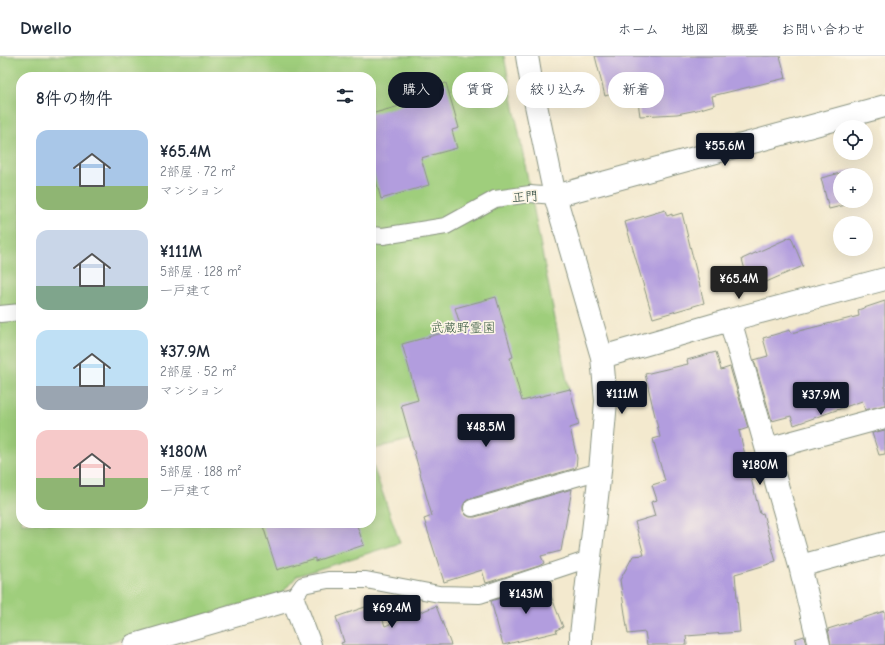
<!DOCTYPE html>
<html lang="ja">
<head>
<meta charset="utf-8">
<style>
  :root { --surface:#fff; --page:#f6f6f7; --text:#1f2937; --muted:#747a83; --line:#e0e1e3; --accent:#111827 }
  body { margin:0; font-family:"Comic Neue","Klee One",sans-serif; background:var(--page); color:var(--text); height:100vh; display:flex; flex-direction:column; font-size:15px; white-space:nowrap }
  * { box-sizing:border-box; margin:0 }
  p { font-size:13px; color:var(--muted) }
  .icon { flex:none; width:22px; height:22px; fill:none; stroke:currentColor; stroke-width:2; stroke-linecap:round; stroke-linejoin:round }
  .map { position:relative; flex:1; overflow:hidden }
  .side { position:absolute; left:16px; top:16px; width:360px; height:456px; display:flex; flex-direction:column; background:var(--surface); border-radius:16px; box-shadow:0 4px 16px #0002 }
  .side>* { flex:none }
  .banner { position:absolute; left:388px; top:16px; width:380px; height:36px; display:flex; gap:8px }
  .tools { position:absolute; left:833px; top:64px; display:grid; gap:8px }
  .tools a { display:grid; place-items:center; width:40px; height:40px; border-radius:50%; background:var(--surface); box-shadow:0 4px 16px #0002; font-size:20px }
  .price { position:absolute; translate:-50% -34px; padding:0 9px; border-radius:4px; background:var(--accent); color:#fff; font-size:13px; line-height:26px; filter:drop-shadow(0 1px 2px #0008) }
  .price::after { content:''; position:absolute; left:50%; top:24px; width:12px; height:9px; margin-left:-6px; background:inherit; clip-path:polygon(0 0,100% 0,50% 100%) }
  .price.selected { background:#222; color:#fff }
  ul { padding:0; list-style:none }
  li { display:flex; align-items:center; gap:12px; height:100px; padding:0 20px }
  li span { display:grid; place-items:center; flex:none; width:112px; height:80px; border-radius:12px; color:#555 }
  li>.icon { margin-inline-start:auto }
  span .icon { width:48px; height:48px; fill:#fffc; stroke-width:1 }
  li b { font-size:17px }
  h2 { display:flex; justify-content:space-between; align-items:center; height:48px; padding:0 20px; font-size:17px }
  .pill { padding:0 14px; border-radius:18px; background:var(--surface); box-shadow:0 4px 16px #0002; font-size:14px; line-height:36px }
  .pill.selected { background:var(--accent); color:#fff }
  header { display:flex; align-items:center; gap:24px; box-sizing:border-box; height:56px; padding:0 20px; background:var(--surface); border-bottom:1px solid var(--line) }
  header strong { font-size:19px }
  nav { display:flex; gap:22px; margin-inline-start:auto; font-size:14px }
  .map>svg:first-child { display:block }
</style>
</head>
<body>
<header>
<strong>Dwello</strong>
<nav><a>ホーム</a><a>地図</a><a>概要</a><a>お問い合わせ</a></nav>
</header>
<div class="map">
<svg width="885" height="589" viewBox="0 0 885 589">
  <rect width="100%" height="100%" fill="#fcf5e5"/>
  <filter id="ink" filterUnits="userSpaceOnUse"><feTurbulence type="fractalNoise" baseFrequency=".025" numOctaves="2"/><feDisplacementMap in="SourceGraphic" scale="8" xChannelSelector="R" yChannelSelector="G"/><feConvolveMatrix kernelMatrix="1 2 1 2 8 2 1 2 1" color-interpolation-filters="sRGB"/></filter>
  <filter id="wash" filterUnits="userSpaceOnUse"><feTurbulence type="fractalNoise" baseFrequency=".012" numOctaves="4" result="noise"/><feDisplacementMap in="SourceGraphic" scale="16" xChannelSelector="R" yChannelSelector="G"/><feGaussianBlur stdDeviation="0.9" result="paint"/><feColorMatrix in="noise" values="0 0 0 0 0 0 0 0 0 0 0 0 0 0 0 0 0 1.4 0 .05"/><feComposite in="paint" operator="in"/></filter>
  <g filter="url(#wash)">
    <rect width="100%" height="100%" fill="#f3e9ce"/>
    <path fill="#9fce7c" stroke="#5f8658" d="M 0,0 L 504,0 L 570,340 L 371,394 L 371,21 L 21,21 L 21,467 L 371,467 L 371,404 L 400,487 L 297,520 L 282,537 L 100,589 L 0,589 Z"/>
    <g id="blocks">
      <path fill="#b29dde" d="M 595,0 L 780,0 L 786,22 L 712,40 L 714,49 L 697,54 L 677,58 L 640,60 L 636,31 L 605,40 Z
        M 446,27 L 459,72 L 452,74 L 457,92 L 421,102 L 429,129 L 381,143 L 371,106 L 371,58 L 403,49 L 401,40 Z
        M 856,113 L 857,119 L 840,119 L 840,145 L 862,145 L 829,153 L 821,122 Z
        M 665,154 L 667,160 L 672,158 L 672,160 L 682,157 L 704,247 L 653,262 L 625,166 Z
        M 791,181 L 803,210 L 750,233 L 742,203 Z
        M 496,241 L 513,301 L 510,302 L 522,345 L 570,333 L 579,369 L 570,372 L 577,402 L 576,412 L 469,443 L 465,446 L 463,450 L 463,454 L 466,459 L 470,461 L 475,461 L 572,433 L 561,495 L 541,500 L 544,507 L 539,510 L 486,527 L 482,514 L 444,526 L 424,463 L 432,460 L 401,349 L 418,344 L 402,288 L 461,272 L 455,252 Z
        M 885,245 L 885,349 L 865,354 L 862,345 L 794,369 L 791,360 L 772,365 L 754,304 L 768,300 L 763,282 L 790,274 L 791,277 L 859,260 L 858,254 Z
        M 716,296 L 721,314 L 730,311 L 748,372 L 739,375 L 760,458 L 763,457 L 776,506 L 735,518 L 740,576 L 686,580 L 687,589 L 647,589 L 645,576 L 628,578 L 620,524 L 633,500 L 644,499 L 635,466 L 655,460 L 651,446 L 657,444 L 652,429 L 665,425 L 653,383 L 660,381 L 645,318 L 688,308 L 687,304 Z
        M 885,374 L 885,398 L 879,399 L 872,377 Z
        M 262,467 L 356,467 L 364,489 L 315,505 L 315,502 L 277,514 Z
        M 546,527 L 563,571 L 556,574 L 557,576 L 503,589 L 491,545 Z
        M 377,547 L 385,570 L 436,550 L 451,589 L 342,589 L 341,587 L 344,586 L 336,561 Z
        M 885,555 L 885,589 L 831,589 L 828,573 Z
        M 804,580 L 806,589 L 796,589 L 795,583 Z"/>
    </g>
  </g>
  <g filter="url(#ink)">
    <use href="#blocks" fill-opacity="0" stroke="#899381" stroke-width="1"/>
    <g fill="none" stroke-linecap="round" stroke-linejoin="round">
      <defs>
        <path id="lane" d="M 371,179 L 383,180 L 446,170 L 495,143 L 530,138 L 555,140
          M 0,258 L 21,256
          M 472,452 L 600,415
          M 293,543 L 303,529 L 328,524 L 366,524 L 439,538 L 480,539 L 589,503"/>
        <path id="street" d="M 527,0 L 532,30 L 555,140 L 602,301 L 606,345 L 600,415 L 581,579 L 581,589
          M 730,264 L 800,510 L 819,589
          M 602,301 L 730,264 L 885,223
          M 767,393 L 885,361
          M 800,510 L 885,487
          M 134,589 L 293,543 L 310,589"/>
        <path id="secondary" d="M 555,140 L 885,50"/>
      </defs>
      <use href="#lane" stroke="#899381" stroke-width="18"/>
      <use href="#street" stroke="#899381" stroke-width="24"/>
      <use href="#secondary" stroke="#899381" stroke-width="24"/>
      <use href="#lane" stroke="#fff" stroke-width="16"/>
      <use href="#street" stroke="#fff" stroke-width="22"/>
      <use href="#secondary" stroke="#fff" stroke-width="22"/>
    </g>
  </g>
  <g text-anchor="middle" stroke-width="3.5" stroke-linejoin="round" paint-order="stroke">
    <g font-size="13" fill="#1f3d34" stroke="#fcf5e5">
      <text transform="translate(525 140) rotate(-3)" y="5">正門</text>
    </g>
    <g font-size="13" fill="#395a42" stroke="#fcf5e5">
      <text x="463" y="276">武蔵野霊園</text>
    </g>
  </g>
</svg>
<div class="tools">
<a><svg class="icon" aria-label="locate" viewBox="0 0 24 24"><circle cx="12" cy="12" r="6"/><path d="M12 2v4M12 18v4M2 12h4M18 12h4"/></svg></a>
<a>+</a>
<a>−</a>
</div>
<b class="price" style="left:725px;top:111px">¥55.6M</b>
<b class="price selected" style="left:739px;top:244px">¥65.4M</b>
<b class="price" style="left:622px;top:359px">¥111M</b>
<b class="price" style="left:821px;top:360px">¥37.9M</b>
<b class="price" style="left:486px;top:392px">¥48.5M</b>
<b class="price" style="left:760px;top:430px">¥180M</b>
<b class="price" style="left:526px;top:559px">¥143M</b>
<b class="price" style="left:392px;top:573px">¥69.4M</b>
<div class="banner">
<a class="pill selected">購入</a>
<a class="pill">賃貸</a>
<a class="pill">絞り込み</a>
<a class="pill">新着</a>
</div>
<section class="side">
<h2>8件の物件<svg class="icon" aria-label="filters" viewBox="0 0 24 24"><path d="M4 7h16M4 17h16"/><circle cx="9" cy="7" r="2"/><circle cx="15" cy="17" r="2"/></svg></h2>
<ul>
<li><span style="background:linear-gradient(#a9c7e8 70%,#8fb573 0)"><svg class="icon" aria-label="home" viewBox="0 0 24 24"><path d="M3 11l9-7 9 7M6 9v11h12V9"/></svg></span><div><b>¥65.4M</b><p>2部屋 · 72 m²</p><p>マンション</p></div></li>
<li><span style="background:linear-gradient(#c9d6e8 70%,#7fa58c 0)"><svg class="icon" aria-label="home" viewBox="0 0 24 24"><path d="M3 11l9-7 9 7M6 9v11h12V9"/></svg></span><div><b>¥111M</b><p>5部屋 · 128 m²</p><p>一戸建て</p></div></li>
<li><span style="background:linear-gradient(#bfe0f5 70%,#9aa5b1 0)"><svg class="icon" aria-label="home" viewBox="0 0 24 24"><path d="M3 11l9-7 9 7M6 9v11h12V9"/></svg></span><div><b>¥37.9M</b><p>2部屋 · 52 m²</p><p>マンション</p></div></li>
<li><span style="background:linear-gradient(#f6c9c9 60%,#8fb573 0)"><svg class="icon" aria-label="home" viewBox="0 0 24 24"><path d="M3 11l9-7 9 7M6 9v11h12V9"/></svg></span><div><b>¥180M</b><p>5部屋 · 188 m²</p><p>一戸建て</p></div></li>
</ul>
</section>
</div>
</body>
</html>
